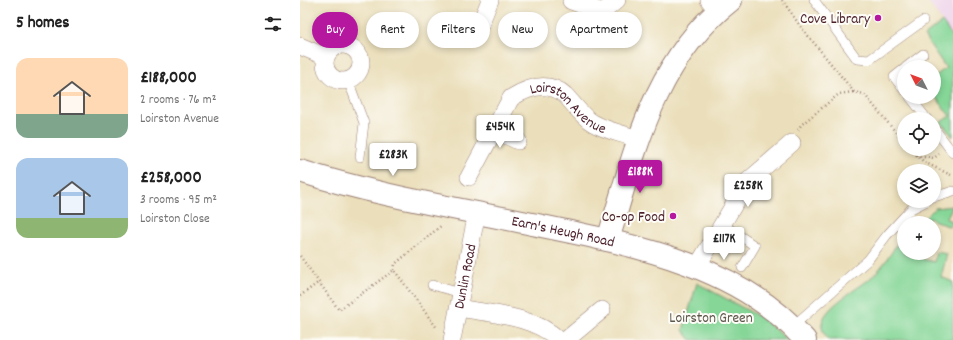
<!DOCTYPE html>
<html lang="en">
<head>
<meta charset="utf-8">
<style>
  :root { --surface:#fff; --page:#f6f6f6; --text:#222; --muted:#767676; --accent:#b5179e }
  body { margin:0; font-family:Dekko,sans-serif; background:var(--page); color:var(--text); height:100vh; display:flex; flex-direction:column; font-size:15px; white-space:nowrap }
  * { box-sizing:border-box; margin:0 }
  p { font-size:13px; color:var(--muted) }
  .icon { flex:none; width:22px; height:22px; fill:none; stroke:currentColor; stroke-width:2; stroke-linecap:round; stroke-linejoin:round }
  .map { position:relative; flex:1; overflow:hidden }
  .sheet { display:flex; flex-direction:column; background:var(--surface); width:300px }
  .sheet>* { flex:none }
  .guide { position:absolute; left:12px; top:12px; width:380px; height:36px; display:flex; gap:8px }
  .needle { width:26px; rotate:312deg }
  .tools { position:absolute; left:597px; top:60px; display:grid; gap:8px }
  .tools a { display:grid; place-items:center; width:44px; height:44px; border-radius:50%; background:var(--surface); box-shadow:0 2px 6px #0003; font-size:20px }
  .price { position:absolute; translate:-50% -34px; padding:0 9px; border-radius:4px; background:#fff; color:#222; font-size:13px; line-height:26px; filter:drop-shadow(0 1px 2px #0008) }
  .price::after { content:''; position:absolute; left:50%; top:24px; width:12px; height:9px; margin-left:-6px; background:inherit; clip-path:polygon(0 0,100% 0,50% 100%) }
  .price.selected { background:var(--accent); color:#fff }
  ul { padding:0; list-style:none }
  li { display:flex; align-items:center; gap:12px; height:100px; padding:0 16px }
  li span { display:grid; place-items:center; flex:none; width:112px; height:80px; border-radius:12px; color:#555 }
  li>.icon { margin-inline-start:auto }
  span .icon { width:48px; height:48px; fill:#fffc; stroke-width:1 }
  li b { font-size:17px }
  h2 { display:flex; justify-content:space-between; align-items:center; height:48px; padding:0 16px; font-size:17px }
  .pill { padding:0 14px; border-radius:18px; background:var(--surface); box-shadow:0 2px 6px #0003; font-size:14px; line-height:36px }
  .pill.selected { background:var(--accent); color:#fff }
  main { display:flex; flex:1; min-height:0 }
  .map>svg:first-child { display:block }
</style>
</head>
<body>
<main>
<section class="sheet">
<h2>5 homes<svg class="icon" aria-label="filters" viewBox="0 0 24 24"><path d="M4 7h16M4 17h16"/><circle cx="9" cy="7" r="2"/><circle cx="15" cy="17" r="2"/></svg></h2>
<ul>
<li><span style="background:linear-gradient(#ffd9b3 70%,#7fa58c 0)"><svg class="icon" aria-label="home" viewBox="0 0 24 24"><path d="M3 11l9-7 9 7M6 9v11h12V9"/></svg></span><div><b>£188,000</b><p>2 rooms · 76 m²</p><p>Loirston Avenue</p></div></li>
<li><span style="background:linear-gradient(#a9c7e8 75%,#8fb573 0)"><svg class="icon" aria-label="home" viewBox="0 0 24 24"><path d="M3 11l9-7 9 7M6 9v11h12V9"/></svg></span><div><b>£258,000</b><p>3 rooms · 95 m²</p><p>Loirston Close</p></div></li>
</ul>
</section>
<div class="map">
<svg width="653" height="340" viewBox="0 0 653 340">
  <rect width="100%" height="100%" fill="#fdfcf7"/>
  <filter id="ink" filterUnits="userSpaceOnUse"><feTurbulence type="fractalNoise" baseFrequency=".025" numOctaves="2"/><feDisplacementMap in="SourceGraphic" scale="8" xChannelSelector="R" yChannelSelector="G"/><feConvolveMatrix kernelMatrix="1 2 1 2 8 2 1 2 1" color-interpolation-filters="sRGB"/></filter>
  <filter id="wash" filterUnits="userSpaceOnUse"><feTurbulence type="fractalNoise" baseFrequency=".012" numOctaves="4" result="noise"/><feDisplacementMap in="SourceGraphic" scale="16" xChannelSelector="R" yChannelSelector="G"/><feGaussianBlur stdDeviation="0.9" result="paint"/><feColorMatrix in="noise" values="0 0 0 0 0 0 0 0 0 0 0 0 0 0 0 0 0 1.4 0 .05"/><feComposite in="paint" operator="in"/></filter>
  <g filter="url(#wash)">
    <rect width="100%" height="100%" fill="#ebdfbb"/>
    <path fill="#edd1e9" d="M 627,0 L 653,0 L 653,37 Z"/>
    <path fill="#85d697" stroke="#687a61" d="M 642,22 L 653,37 L 653,137 L 641,122 L 650,116 L 634,95 L 634,77 L 646,68 L 624,36 Z
      M 653,206 L 646,219 L 653,221 L 650,227 L 629,218 L 627,223 L 621,222 L 635,208 Z
      M 596,245 L 604,245 L 604,254 L 634,262 L 636,252 L 647,254 L 641,277 L 653,282 L 653,340 L 528,340 C 525,335 521,329 522,323 C 525,307 555,290 567,281 C 579,271 589,258 596,245 Z
      M 397,283 L 460,317 L 488,340 L 391,340 L 383,330 Z"/>
  </g>
  <g filter="url(#ink)">
    <g fill="none" stroke-linecap="round" stroke-linejoin="round">
      <defs>
        <path id="lane" d="M 514,0 L 557,59 L 569,60 L 623,21
          M 606,67 L 623,54
          M 604,69 L 594,77 L 604,90
          M 48,80 L 64,123 L 60,157
          M 610,97 L 627,119
          M 634,128 L 653,153
          M 634,197 L 653,191
          M 422,224 L 455,246 L 442,268
          M 132,285 L 161,293
          M 493,326 L 568,260 L 587,235 L 611,209 L 627,201"/>
        <g id="street">
          <path d="M 409,0 L 417,10"/>
          <path d="M 271,1 L 303,12 L 317,0"/>
          <path d="M 180,25 L 190,0"/>
          <circle cx="43" cy="63" r="18"/>
          <path d="M 0,46 L 26,57"/>
          <path d="M 195,130 L 218,141"/>
          <path id="s1" d="M 169,177 L 211,98 C 227,88 248,80 265,95 C 274,104 282,117 293,123 C 307,131 324,134 338,139"/>
          <path d="M 397,267 L 448,181 L 492,143"/>
          <path d="M 159,308 C 191,314 235,316 259,340"/>
          <path id="s2" d="M 152,340 L 177,212"/>
          <path d="M 266,340 L 302,310"/>
        </g>
        <g id="secondary">
          <path id="s3" d="M 0,171 C 75,195 155,208 232,224 C 328,244 438,263 505,340"/>
          <path d="M 308,240 C 335,151 354,60 431,0"/>
        </g>
      </defs>
      <use href="#lane" stroke="#9a7f73" stroke-width="10"/>
      <use href="#street" stroke="#9a7f73" stroke-width="18"/>
      <use href="#secondary" stroke="#9a7f73" stroke-width="24"/>
      <path stroke="#9a7f73" stroke-width="2.5" stroke-dasharray="1 3" stroke-linecap="butt" d="M 482,0 L 501,27 L 554,92 L 564,94 L 604,142
        M 498,130 L 501,125 L 539,94 L 553,92
        M 610,149 L 624,162 L 653,176
        M 616,156 L 634,158 L 639,154
        M 0,256 L 39,310 L 94,270 L 137,328
        M 94,270 L 95,264 L 142,225
        M 0,296 L 19,282"/>
      <use href="#lane" stroke="#fff" stroke-width="9"/>
      <use href="#street" stroke="#fff" stroke-width="17"/>
      <use href="#secondary" stroke="#fff" stroke-width="22"/>
    </g>
  </g>
  <g fill="#b5179e" stroke="#fdfcf7" stroke-width="1.5">
    <circle cx="578" cy="18" r="4"/>
    <circle cx="373" cy="216" r="4"/>
  </g>
  <g text-anchor="middle" stroke-width="4" stroke-linejoin="round" paint-order="stroke">
    <g font-size="15" fill="#4a1f2b" stroke="#fdfcf7" text-anchor="end">
      <text x="570" y="23">Cove Library</text>
      <text x="365" y="221">Co-op Food</text>
    </g>
    <g font-size="15" fill="#4a1f2b" stroke="#fdfcf7">
      <text dy="5" stroke="none"><textPath href="#s1" startOffset="156">Loirston Avenue</textPath></text>
      <text dy="5" stroke="none"><textPath href="#s3" startOffset="270">Earn's Heugh Road</textPath></text>
      <text dy="5" stroke="none"><textPath href="#s2" startOffset="65">Dunlin Road</textPath></text>
    </g>
    <g font-size="15" fill="#5c564b" stroke="#fdfcf7">
      <text x="411" y="322">Loirston Green</text>
    </g>
  </g>
</svg>
<div class="tools">
<a><svg class="needle" viewBox="-14 -14 28 28"><path d="M0-13l5 13h-10z" fill="#e53935"/><path d="M0 13l5-13h-10z" fill="#767676"/></svg></a>
<a><svg class="icon" aria-label="locate" viewBox="0 0 24 24"><circle cx="12" cy="12" r="6"/><path d="M12 2v4M12 18v4M2 12h4M18 12h4"/></svg></a>
<a><svg class="icon" aria-label="layers" viewBox="0 0 24 24"><path d="M12 4l9 5-9 5-9-5zM3 14l9 5 9-5"/></svg></a>
<a>+</a>
</div>
<b class="price" style="left:200px;top:149px">£454K</b>
<b class="price" style="left:93px;top:177px">£283K</b>
<b class="price selected" style="left:340px;top:194px">£188K</b>
<b class="price" style="left:448px;top:208px">£258K</b>
<b class="price" style="left:424px;top:261px">£117K</b>
<div class="guide">
<a class="pill selected">Buy</a>
<a class="pill">Rent</a>
<a class="pill">Filters</a>
<a class="pill">New</a>
<a class="pill">Apartment</a>
</div>
</div>
</main>
</body>
</html>
